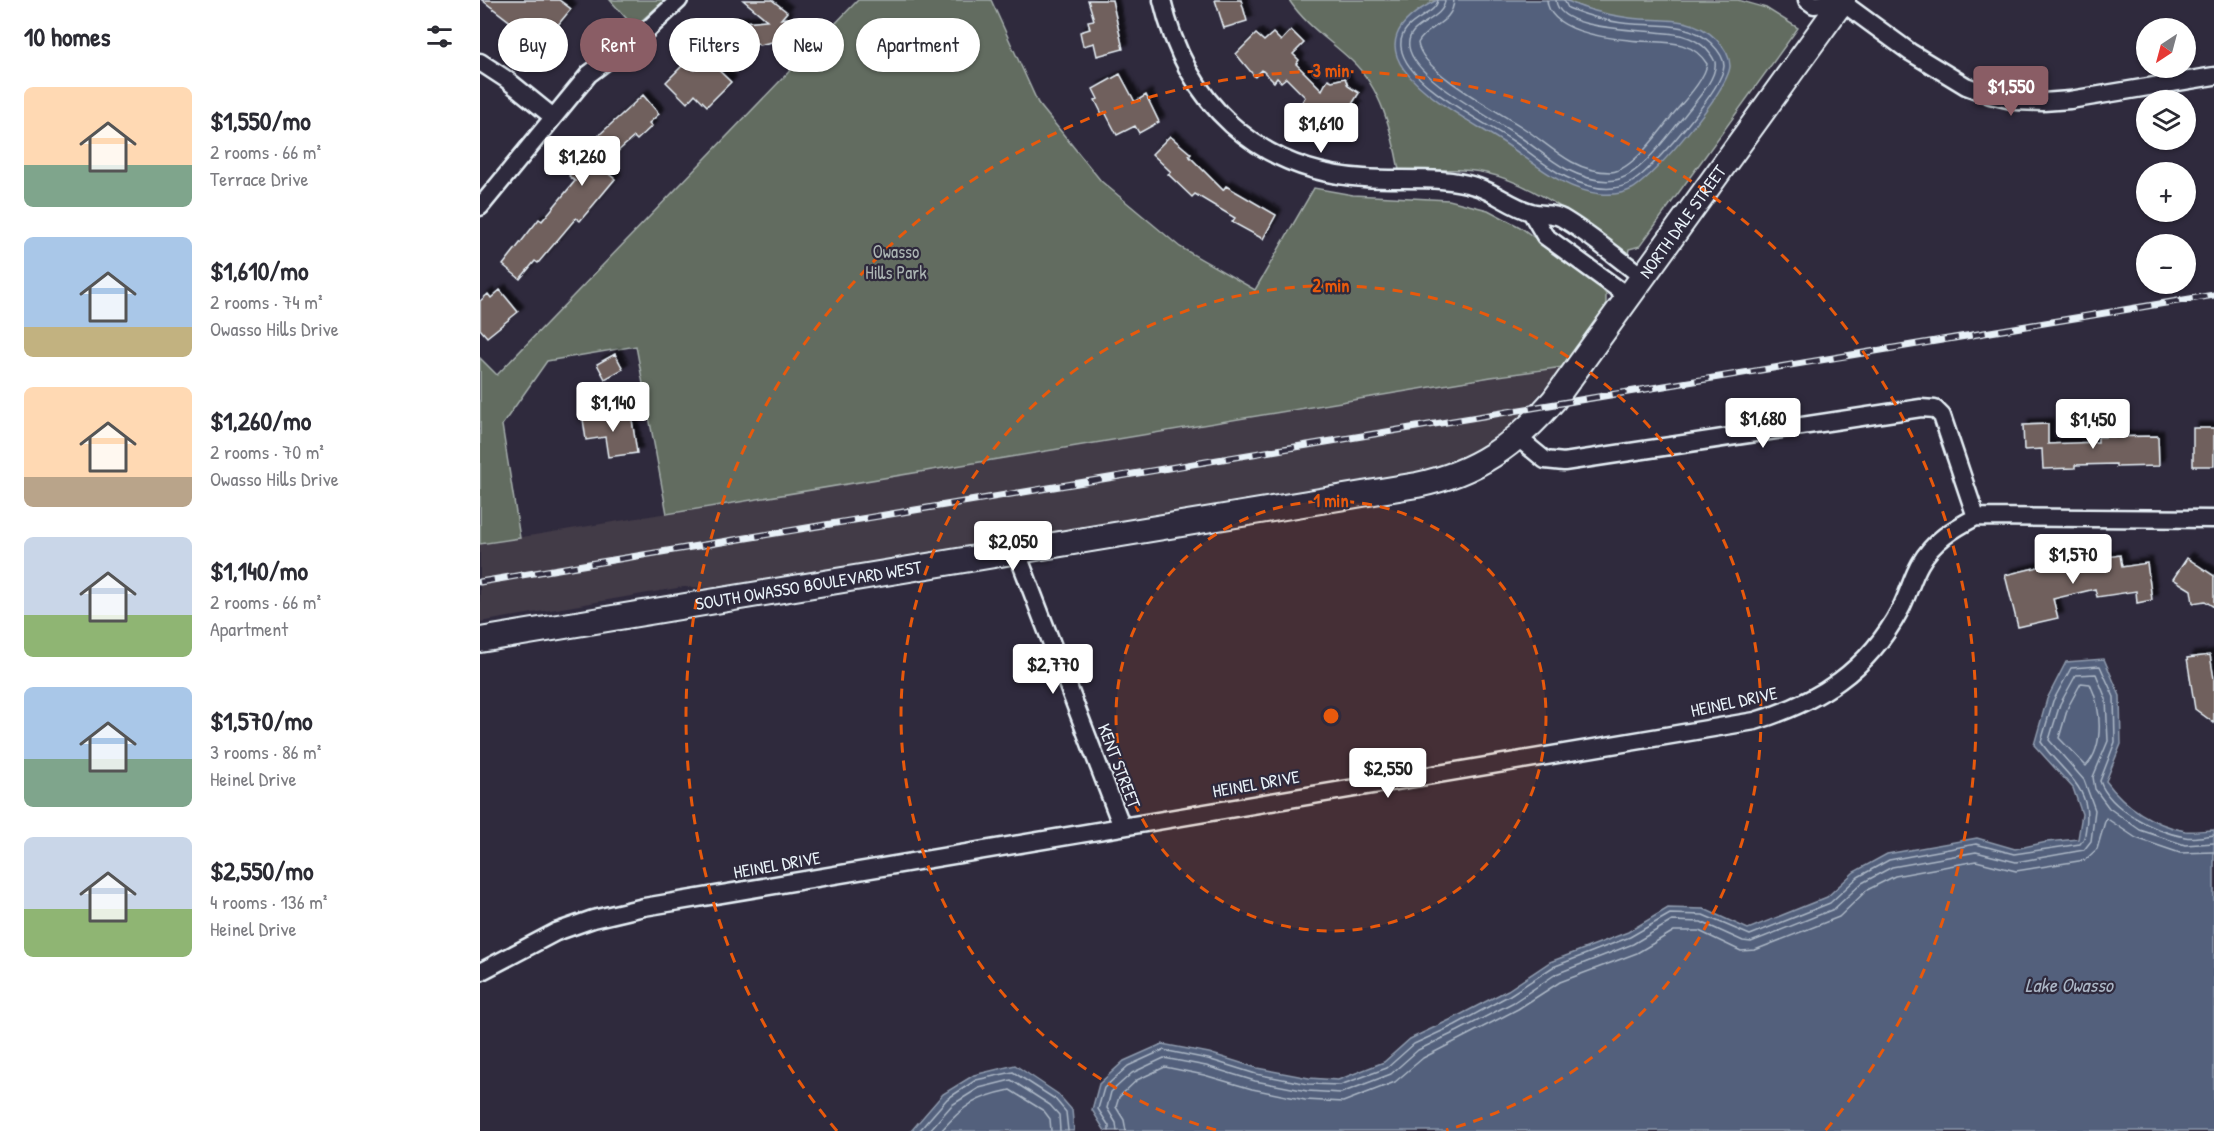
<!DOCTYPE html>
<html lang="en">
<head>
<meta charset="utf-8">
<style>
  :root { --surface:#fff; --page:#f7f7f7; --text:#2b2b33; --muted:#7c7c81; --accent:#8a5d65 }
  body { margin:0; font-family:"Patrick Hand",sans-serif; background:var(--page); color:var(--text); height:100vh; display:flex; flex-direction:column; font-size:22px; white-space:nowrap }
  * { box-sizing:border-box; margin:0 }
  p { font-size:20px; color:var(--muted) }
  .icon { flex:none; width:33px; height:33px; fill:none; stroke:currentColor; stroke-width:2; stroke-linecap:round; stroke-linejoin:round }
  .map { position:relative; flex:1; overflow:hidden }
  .drawer { display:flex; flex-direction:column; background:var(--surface); width:480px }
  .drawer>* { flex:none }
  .hud { position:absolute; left:18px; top:18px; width:570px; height:54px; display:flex; gap:12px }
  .needle { width:39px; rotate:216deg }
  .tools { position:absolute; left:1656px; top:18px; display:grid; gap:12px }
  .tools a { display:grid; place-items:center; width:60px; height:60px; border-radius:50%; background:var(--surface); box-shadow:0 2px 4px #0004; font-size:30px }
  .price { position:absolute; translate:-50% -51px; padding:0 14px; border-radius:6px; background:#fff; color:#222; font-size:20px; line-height:39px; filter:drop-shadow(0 2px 3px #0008) }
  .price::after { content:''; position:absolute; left:50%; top:36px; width:18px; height:14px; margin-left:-9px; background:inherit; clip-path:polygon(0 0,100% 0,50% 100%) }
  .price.active { background:var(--accent); color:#fff }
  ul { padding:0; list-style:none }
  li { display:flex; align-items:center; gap:18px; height:150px; padding:0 24px }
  li span { display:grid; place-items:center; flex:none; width:168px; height:120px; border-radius:9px; color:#555 }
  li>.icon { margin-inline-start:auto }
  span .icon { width:72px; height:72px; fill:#fffc; stroke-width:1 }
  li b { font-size:26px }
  h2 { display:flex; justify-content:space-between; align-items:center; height:72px; padding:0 24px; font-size:26px }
  .chip { padding:0 21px; border-radius:27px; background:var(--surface); box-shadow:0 2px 4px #0004; font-size:21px; line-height:54px }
  .chip.active { background:var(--accent); color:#fff }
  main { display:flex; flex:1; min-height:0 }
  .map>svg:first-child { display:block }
</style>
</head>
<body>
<main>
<section class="drawer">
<h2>10 homes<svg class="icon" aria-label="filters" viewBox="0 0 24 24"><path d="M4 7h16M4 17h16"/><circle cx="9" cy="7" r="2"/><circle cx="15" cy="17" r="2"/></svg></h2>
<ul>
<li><span style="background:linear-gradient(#ffd9b3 65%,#7fa58c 0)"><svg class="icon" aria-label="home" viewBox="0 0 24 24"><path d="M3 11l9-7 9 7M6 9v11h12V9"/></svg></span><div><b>$1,550/mo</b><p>2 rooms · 66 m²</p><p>Terrace Drive</p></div></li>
<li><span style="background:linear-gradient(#a9c7e8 75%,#c2b280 0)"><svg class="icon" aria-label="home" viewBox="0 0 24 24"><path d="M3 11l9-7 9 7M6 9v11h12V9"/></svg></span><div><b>$1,610/mo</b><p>2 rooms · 74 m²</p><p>Owasso Hills Drive</p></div></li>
<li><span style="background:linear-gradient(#ffd9b3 75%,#b9a48a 0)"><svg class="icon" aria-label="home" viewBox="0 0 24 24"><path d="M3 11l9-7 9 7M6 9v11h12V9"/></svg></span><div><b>$1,260/mo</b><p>2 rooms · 70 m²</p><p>Owasso Hills Drive</p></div></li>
<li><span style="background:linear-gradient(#c9d6e8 65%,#8fb573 0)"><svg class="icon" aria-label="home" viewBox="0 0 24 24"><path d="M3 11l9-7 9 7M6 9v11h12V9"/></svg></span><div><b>$1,140/mo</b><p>2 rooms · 66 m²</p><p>Apartment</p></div></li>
<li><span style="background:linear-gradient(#a9c7e8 60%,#7fa58c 0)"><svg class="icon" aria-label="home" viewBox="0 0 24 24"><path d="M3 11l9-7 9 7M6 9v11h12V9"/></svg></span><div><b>$1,570/mo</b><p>3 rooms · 86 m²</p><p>Heinel Drive</p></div></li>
<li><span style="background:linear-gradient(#c9d6e8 60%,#8fb573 0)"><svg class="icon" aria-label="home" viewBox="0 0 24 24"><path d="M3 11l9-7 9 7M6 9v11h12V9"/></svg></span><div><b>$2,550/mo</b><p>4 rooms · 136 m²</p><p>Heinel Drive</p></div></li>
</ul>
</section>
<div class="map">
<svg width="1734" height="1131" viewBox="0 0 1734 1131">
  <defs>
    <filter id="shadow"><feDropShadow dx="5.5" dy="-5.5" stdDeviation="1.5" flood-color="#0009"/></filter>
  </defs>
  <rect width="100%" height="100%" fill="#2f2a3d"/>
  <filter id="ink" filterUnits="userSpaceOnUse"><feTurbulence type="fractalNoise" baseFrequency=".0167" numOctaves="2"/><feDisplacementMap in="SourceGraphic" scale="12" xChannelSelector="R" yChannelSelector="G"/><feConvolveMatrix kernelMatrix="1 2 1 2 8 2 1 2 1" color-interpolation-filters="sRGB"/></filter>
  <g filter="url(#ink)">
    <path fill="#423a47" d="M 1083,367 L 1035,422 L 1007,446 L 969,465 L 936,473 L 244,588 L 203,587 L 0,622 L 0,544 L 1011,377 Z"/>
    <path fill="#626c60" stroke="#a5aeac" stroke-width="1.5" d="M 130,0 L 185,0 L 154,27 Z
      M 378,0 L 511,0 L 558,103 L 621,181 L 700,247 L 775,290 L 834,188 L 873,195 L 969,200 L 1008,210 L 1040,227 L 1119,285 L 1126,294 L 1126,305 L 1121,315 L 1083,367 L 1011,377 L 187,514 L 156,346 L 67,361 L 22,425 L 40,538 L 0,544 L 0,358 L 17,375 Z
      M 809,0 L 1258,0 L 1286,8 L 1318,28 L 1160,246 L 1149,249 L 1148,255 C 1104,224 1059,185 1006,173 C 978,167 947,171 919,170 C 912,132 901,88 872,61 C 850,40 826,26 809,0 Z"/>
    <path fill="#53617c" stroke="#8f9bae" stroke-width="1.5" d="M 957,0 C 987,0 1017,0 1048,0 C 1059,0 1073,0 1084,0 C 1091,2 1098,6 1105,8 C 1120,13 1135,16 1150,18 C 1180,22 1210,14 1236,39 C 1243,46 1250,56 1250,66 C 1249,90 1173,178 1152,189 C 1142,194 1132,195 1121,194 C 1080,190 1051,159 1018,139 C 969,108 853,51 957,0 Z
      M 1624,659 L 1640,696 L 1641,744 L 1626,781 C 1646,808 1672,824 1705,831 C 1714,832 1725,830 1734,830 L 1734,1131 L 625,1131 L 612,1110 L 619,1084 L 644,1061 L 682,1044 L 729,1053 L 777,1068 L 829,1078 L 858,1080 L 904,1062 L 930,1039 L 972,1019 L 1028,990 L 1070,962 L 1148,932 L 1188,908 L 1224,909 L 1268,929 L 1347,897 L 1374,872 L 1407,854 L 1497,838 L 1535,849 L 1567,842 L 1598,839 L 1602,814 L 1593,788 L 1554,745 L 1567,699 L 1586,662 Z
      M 535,1065 L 578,1094 L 592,1110 L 594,1131 L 431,1131 L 463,1094 L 494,1075 Z"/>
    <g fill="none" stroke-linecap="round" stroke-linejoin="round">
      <path stroke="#acb7c6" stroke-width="1.5" d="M 958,0 C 956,17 918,19 921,47 C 925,84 1004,122 1033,141 C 1051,153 1067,168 1086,177 C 1100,184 1118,190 1134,188 C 1143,187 1152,183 1159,177 C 1177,163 1243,88 1244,66 C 1244,58 1237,49 1231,43 C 1209,22 1181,26 1154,24 C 1131,23 1108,16 1088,8 L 1084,0
        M 965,0 C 964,22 925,22 929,47 C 934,79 1011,117 1037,135 C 1054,146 1069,160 1086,169 C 1100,176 1119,183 1135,180 C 1160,176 1188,135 1204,116 C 1214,103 1238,78 1235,62 C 1229,49 1217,40 1204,36 C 1179,28 1078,35 1076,0
        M 974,0 C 973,24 948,25 938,43 C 941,72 1018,111 1042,127 C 1059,138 1074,152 1092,162 C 1103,168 1118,172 1131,172 C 1152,170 1179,133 1191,117 C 1201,104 1225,80 1227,64 C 1210,36 1177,44 1149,40 C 1125,38 1069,31 1067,0
        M 1601,683 L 1610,684 C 1621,707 1625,746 1606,766 L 1579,738 L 1588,707 Z
        M 439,1131 L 467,1099 L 496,1080 L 533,1072 L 575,1099 L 586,1112 L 588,1131
        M 449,1131 L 472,1105 L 499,1088 L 531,1080 L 570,1105 L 579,1115 L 580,1131
        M 461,1131 C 484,1105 496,1097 530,1090 L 564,1111 L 570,1119 L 571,1131
        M 629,1131 L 629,1126 L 618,1109 L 624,1088 L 648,1066 L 683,1050 L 728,1059 L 776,1074 L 828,1084 L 860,1085 L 907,1068 L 934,1044 L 975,1025 L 1030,995 L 1073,967 L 1150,937 L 1190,914 L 1223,915 L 1270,935 L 1350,903 L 1378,877 L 1409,860 L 1496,844 L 1534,854 L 1600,844 C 1605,839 1605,834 1606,827 C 1613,786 1580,771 1561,742 L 1573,701 L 1591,668 L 1620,666 L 1634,697 L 1635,742 L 1620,781 C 1630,810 1676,832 1705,837 C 1714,839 1725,836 1734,835
        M 637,1131 L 636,1123 L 627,1108 L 631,1092 L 652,1073 L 684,1058 L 726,1066 L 775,1081 L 827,1091 L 861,1093 L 911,1074 L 938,1050 L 978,1031 L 1034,1002 L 1076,974 L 1153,944 L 1192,921 L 1221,922 L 1263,941 L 1271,942 L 1354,909 L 1382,883 L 1412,867 L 1496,852 L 1536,862 L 1604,850 L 1611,841 L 1615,810 L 1604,780 L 1569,740 L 1580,704 L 1596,675 L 1616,674 L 1626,699 L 1628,741 L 1613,777 L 1615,789 L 1629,808 L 1660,830 L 1705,845 L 1734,843
        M 646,1131 L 644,1120 L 636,1107 L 639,1097 L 657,1080 L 685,1067 L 724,1075 L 772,1089 L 825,1100 L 863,1102 L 915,1082 L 943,1058 L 1038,1009 L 1080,982 L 1157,953 L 1194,931 L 1219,931 L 1261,951 L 1275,950 L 1359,917 L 1387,890 L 1415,876 L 1496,861 L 1536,871 L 1605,860 L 1617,849 L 1626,818 L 1656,838 L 1700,853 L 1734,852"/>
    </g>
    <path fill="#70605d" stroke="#e8f1f8" stroke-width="1.5" filter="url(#shadow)" d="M 2,0 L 79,0 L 91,9 L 68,37 L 49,22 L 41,30 Z
      M 263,0 L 292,0 L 307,12 L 301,19 L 307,18 L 292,42 L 279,45 L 277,43 L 245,45 L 244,26 L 252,25 L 252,23 L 287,20 Z
      M 608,0 L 632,0 L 643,49 L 617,56 L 614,43 L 603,46 L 600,32 L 610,29 L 608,21 L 614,20 Z
      M 735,0 L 761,0 L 767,21 L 744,28 Z
      M 811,30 L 824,43 L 813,54 L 819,60 L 816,64 L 842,90 L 848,79 L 852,81 L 865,78 L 868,86 L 879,93 L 872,104 L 876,107 L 864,127 L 849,118 L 845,125 L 818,109 L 825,97 L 806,78 L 801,82 L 797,78 L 794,82 L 782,70 L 775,77 L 756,54 L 776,34 L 784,41 L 793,33 L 801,41 Z
      M 206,62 L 215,70 L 220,65 L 225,69 L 231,63 L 251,82 L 227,106 L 215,94 L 207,103 L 186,82 Z
      M 640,74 L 655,102 L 666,95 L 679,122 L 659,133 L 655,126 L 637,135 L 625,112 L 622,114 L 615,100 L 618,99 L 613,89 Z
      M 163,95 L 179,114 L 169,123 L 172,126 L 157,140 L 154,137 L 120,167 L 135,179 L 100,221 L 96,218 L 58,263 L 55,261 L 40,279 L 23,265 L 59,219 L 62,221 L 95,181 L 89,176 L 120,139 L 118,136 Z
      M 690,136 L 711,154 L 709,156 L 743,190 L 746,186 L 796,215 L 783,239 L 752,222 L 755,218 L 715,194 L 712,197 L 688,174 L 691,172 L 672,154 Z
      M 20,290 L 38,312 L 7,337 L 0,329 L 0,301 L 8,294 L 11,298 Z
      M 135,354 L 143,369 L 125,379 L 117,364 Z
      M 151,413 L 157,453 L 128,457 L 125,437 L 106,440 L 103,419 Z
      M 1568,424 L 1568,444 L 1618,442 L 1618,437 L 1678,436 L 1679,466 L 1636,467 L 1636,464 L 1595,465 L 1595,468 L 1563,469 L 1562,449 L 1544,450 L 1543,425 Z
      M 1713,428 L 1734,428 L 1734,466 L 1713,466 Z
      M 1640,555 L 1642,567 L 1667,563 L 1672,600 L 1657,603 L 1656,591 L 1617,597 L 1615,589 L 1573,599 L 1578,618 L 1538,627 L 1525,575 L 1588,560 L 1589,563 Z
      M 1707,558 L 1734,576 L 1734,607 L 1725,601 L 1713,603 L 1711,590 L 1693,579 Z
      M 1730,655 L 1734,679 L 1734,723 L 1715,709 L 1707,658 Z"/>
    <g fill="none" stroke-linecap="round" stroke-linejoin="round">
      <defs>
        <path id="street" d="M 682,0 C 706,103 777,171 884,178 C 921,181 962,175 998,187 C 1016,193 1032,207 1051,212 C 1061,215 1073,213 1082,218 C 1111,235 1137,258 1163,277
          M 1327,0 L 1334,5 L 1361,2
          M 1359,0 L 1430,52 L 1486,86 L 1510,95 L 1536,101 L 1563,102 L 1590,100 L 1734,76
          M 0,62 L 26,79 L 73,117
          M 0,207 L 109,74 L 165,32 L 199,0
          M 1051,212 L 1065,236 L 1149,297
          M 1037,437 L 1065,460 L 1084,462 L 1441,408 L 1455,409 L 1462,416 L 1496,517
          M 536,550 L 642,827
          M 0,972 L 76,932 L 113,919 L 164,907 L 1275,721 C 1339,702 1388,670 1420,610 C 1428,595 1432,578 1440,564 C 1453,541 1473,529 1496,517 L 1734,519"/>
        <g id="secondary">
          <path id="s1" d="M 0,640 L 937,485 C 996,473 1035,445 1074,400 L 1363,0"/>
        </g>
      </defs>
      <use href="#street" stroke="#e8f1f8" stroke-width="21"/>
      <use href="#secondary" stroke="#e8f1f8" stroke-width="28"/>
      <use href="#street" stroke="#2f2a3d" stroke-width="16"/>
      <use href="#secondary" stroke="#2f2a3d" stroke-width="24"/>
      <defs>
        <path id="rail" d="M 0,582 L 1734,295"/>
      </defs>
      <use href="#rail" stroke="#e8f1f8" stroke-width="7"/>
      <use href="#rail" stroke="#2f2a3d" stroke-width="4.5" stroke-dasharray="14" stroke-linecap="butt"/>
    </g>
  </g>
  <circle cx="851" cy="716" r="215" fill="#e8590c" fill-opacity=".12"/>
  <g fill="none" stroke="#e8590c" stroke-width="3" stroke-dasharray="10 8">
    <circle cx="851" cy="716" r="215"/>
    <path d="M736 1130A430 430 0 1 1 966 1130"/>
    <path d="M357 1131A645 645 0 1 1 1345 1131"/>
  </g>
  <g text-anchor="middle" stroke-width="4.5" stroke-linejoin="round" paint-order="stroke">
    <g font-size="18" fill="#e8f1f8" stroke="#2f2a3d">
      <text dy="6" stroke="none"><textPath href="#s1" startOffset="1334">NORTH DALE STREET</textPath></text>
      <text dy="6" stroke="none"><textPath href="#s1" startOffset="333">SOUTH OWASSO BOULEVARD WEST</textPath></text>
      <text transform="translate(1254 702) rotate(-12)" y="6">HEINEL DRIVE</text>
      <text transform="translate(639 766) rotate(69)" y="6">KENT STREET</text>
      <text transform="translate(776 784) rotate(-10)" y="6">HEINEL DRIVE</text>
      <text transform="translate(297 865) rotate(-10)" y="6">HEINEL DRIVE</text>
    </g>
    <g font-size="18" fill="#acb5b4" stroke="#2f2a3d">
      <text x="416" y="258">Owasso<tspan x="416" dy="21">Hills Park</tspan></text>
    </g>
    <g font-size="20" font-style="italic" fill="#acb7c6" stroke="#2f2a3d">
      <text x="1589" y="992">Lake Owasso</text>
    </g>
  </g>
  <circle cx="851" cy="716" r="9" fill="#e8590c" stroke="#2f2a3d" stroke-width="3"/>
  <g font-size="18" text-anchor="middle" font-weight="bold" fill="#e8590c" stroke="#2f2a3d" stroke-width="4.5" stroke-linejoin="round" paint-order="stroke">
    <text x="851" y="77">3 min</text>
    <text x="851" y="292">2 min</text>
    <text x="851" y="507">1 min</text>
  </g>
</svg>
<div class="tools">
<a><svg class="needle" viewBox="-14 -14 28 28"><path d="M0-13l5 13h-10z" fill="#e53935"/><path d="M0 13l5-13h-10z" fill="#7c7c81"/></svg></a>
<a><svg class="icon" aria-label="layers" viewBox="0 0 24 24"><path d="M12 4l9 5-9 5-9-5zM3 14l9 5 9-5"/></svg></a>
<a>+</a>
<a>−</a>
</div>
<b class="price active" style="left:1531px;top:117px">$1,550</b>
<b class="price" style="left:841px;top:154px">$1,610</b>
<b class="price" style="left:102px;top:187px">$1,260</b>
<b class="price" style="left:133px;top:433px">$1,140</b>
<b class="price" style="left:1283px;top:449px">$1,680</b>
<b class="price" style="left:1613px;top:450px">$1,450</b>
<b class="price" style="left:533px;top:572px">$2,050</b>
<b class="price" style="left:1593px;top:585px">$1,570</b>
<b class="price" style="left:573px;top:695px">$2,770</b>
<b class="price" style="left:908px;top:799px">$2,550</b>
<div class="hud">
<a class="chip">Buy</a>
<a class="chip active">Rent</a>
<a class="chip">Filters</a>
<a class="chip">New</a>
<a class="chip">Apartment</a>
</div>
</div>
</main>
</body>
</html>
